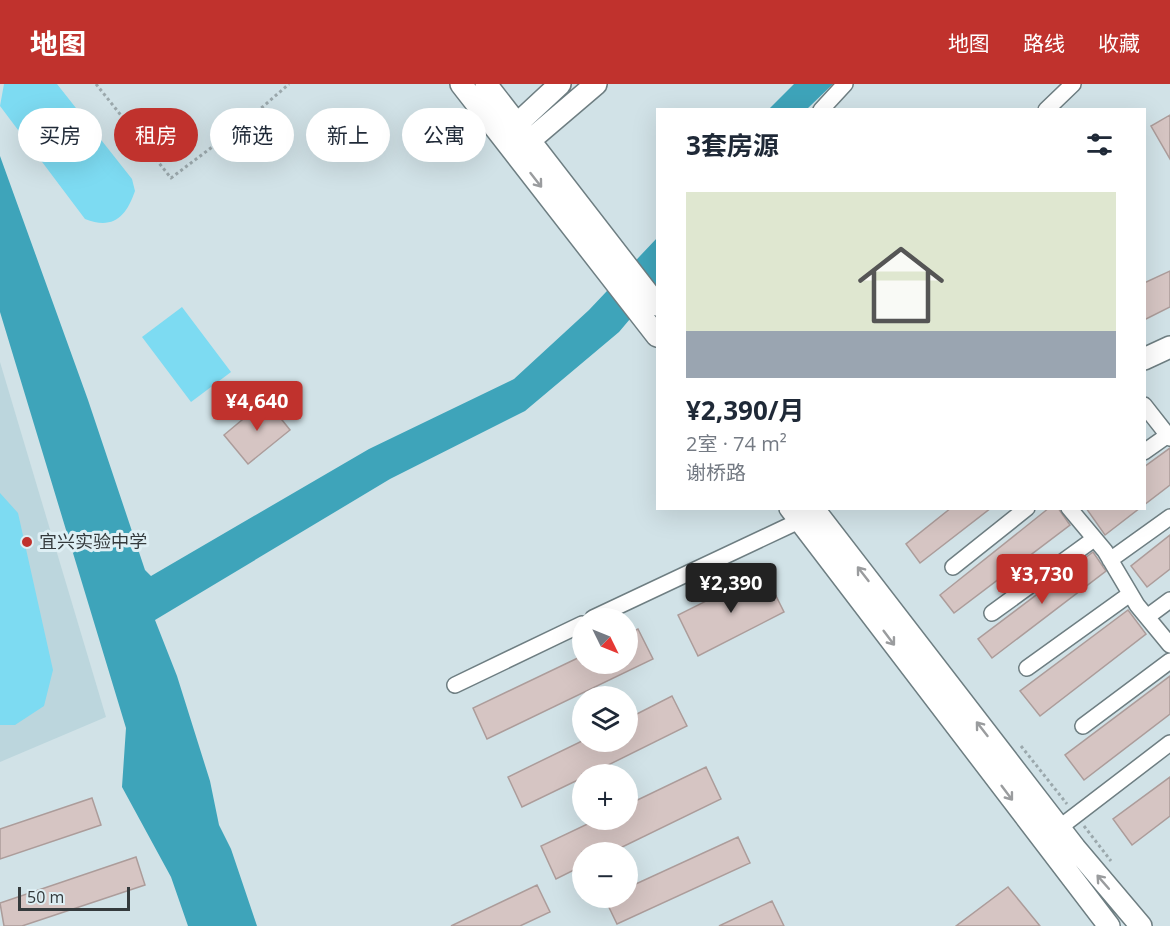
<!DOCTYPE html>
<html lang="zh">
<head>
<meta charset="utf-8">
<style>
  :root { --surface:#fff; --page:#f6f6f7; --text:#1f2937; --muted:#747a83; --line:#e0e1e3; --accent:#c0322d }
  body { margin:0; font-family:"Open Sans","Noto Sans SC",sans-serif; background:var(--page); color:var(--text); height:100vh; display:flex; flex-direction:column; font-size:22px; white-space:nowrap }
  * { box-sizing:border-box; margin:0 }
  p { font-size:20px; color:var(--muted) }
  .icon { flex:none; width:33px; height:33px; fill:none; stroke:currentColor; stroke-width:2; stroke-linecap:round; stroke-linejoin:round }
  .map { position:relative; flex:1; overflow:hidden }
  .drawer { position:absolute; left:656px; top:24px; width:490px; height:402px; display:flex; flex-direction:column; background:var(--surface); border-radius:0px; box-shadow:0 6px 24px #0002 }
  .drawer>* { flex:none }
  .hud { position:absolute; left:18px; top:24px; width:548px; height:54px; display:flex; gap:12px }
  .needle { width:39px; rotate:133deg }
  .buttons { position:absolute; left:572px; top:524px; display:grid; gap:12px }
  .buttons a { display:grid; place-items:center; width:66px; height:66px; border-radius:50%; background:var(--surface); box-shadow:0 6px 24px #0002; font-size:30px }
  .scale { position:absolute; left:18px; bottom:15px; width:112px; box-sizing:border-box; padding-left:6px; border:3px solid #343a3c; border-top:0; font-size:16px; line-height:21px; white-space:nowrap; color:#343a3c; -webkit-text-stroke:4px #deeff4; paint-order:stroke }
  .price { position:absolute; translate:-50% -51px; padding:0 14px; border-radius:6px; background:var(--accent); color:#fff; font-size:20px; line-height:39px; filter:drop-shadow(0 2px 3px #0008) }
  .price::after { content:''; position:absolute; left:50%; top:36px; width:18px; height:14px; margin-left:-9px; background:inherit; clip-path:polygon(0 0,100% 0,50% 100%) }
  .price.on { background:#222; color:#fff }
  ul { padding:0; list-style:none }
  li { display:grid; align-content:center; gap:12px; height:318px; padding:0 30px }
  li+li { border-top:2px solid var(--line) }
  li span { display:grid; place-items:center; height:186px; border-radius:0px; color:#555 }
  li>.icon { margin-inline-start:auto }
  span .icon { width:108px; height:108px; fill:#fffc; stroke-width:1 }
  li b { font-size:26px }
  h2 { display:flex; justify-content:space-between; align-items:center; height:72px; padding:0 30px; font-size:26px }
  .tag { padding:0 21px; border-radius:27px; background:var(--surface); box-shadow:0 6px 24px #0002; font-size:21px; line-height:54px }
  .tag.on { background:var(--accent); color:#fff }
  header { display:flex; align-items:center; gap:36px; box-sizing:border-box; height:84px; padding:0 30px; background:var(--accent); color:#fff }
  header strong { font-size:28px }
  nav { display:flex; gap:33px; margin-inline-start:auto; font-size:21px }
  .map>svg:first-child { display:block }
</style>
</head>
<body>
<header>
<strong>地图</strong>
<nav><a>地图</a><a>路线</a><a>收藏</a></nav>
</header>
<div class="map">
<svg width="1170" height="842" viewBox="0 0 1170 842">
  <rect width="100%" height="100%" fill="#d1e2e7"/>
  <path fill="#bcd6dd" d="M 0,278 L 106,633 L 0,678 Z"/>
  <path fill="#7ddbf2" d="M 4,0 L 57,0 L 132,95 L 135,107 C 126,133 113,146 85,135 L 0,22 Z
    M 182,223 L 231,288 L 191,318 L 142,253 Z
    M 0,409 L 18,429 L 53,586 L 44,622 L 15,641 L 0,641 Z"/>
  <path fill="#3ea4ba" d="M 794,0 L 833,0 L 807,25 L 769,25 Z
    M 0,72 L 88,316 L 145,486 L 151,492 L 369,365 L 514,295 L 589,226 L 657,154 L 657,203 L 619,248 L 525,327 L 390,395 L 155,536 L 177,592 L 210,697 L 219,741 L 231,765 L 257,842 L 188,842 L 171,793 L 122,703 L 126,644 L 0,228 Z"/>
  <path fill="#d6c5c3" stroke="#ac9c9a" stroke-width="1.5" d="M 1170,31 L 1170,75 L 1151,42 Z
    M 1170,187 L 1170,223 L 1144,236 L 1144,199 Z
    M 266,316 L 290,346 L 248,380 L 224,351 Z
    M 1170,364 L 1170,401 L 1144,421 L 1144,383 Z
    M 951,424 L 991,424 L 920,479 L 906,460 Z
    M 1049,424 L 1058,424 L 1070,441 L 954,529 L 940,511 Z
    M 1086,424 L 1140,424 L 1105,451 Z
    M 1170,451 L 1170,485 L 1147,503 L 1131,482 Z
    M 1093,468 L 1106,487 L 992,574 L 978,555 Z
    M 764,488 L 784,528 L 698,572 L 678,531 Z
    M 1128,526 L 1146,550 L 1040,632 L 1020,607 Z
    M 638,545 L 653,575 L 487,655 L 473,624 L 582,572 L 582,579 L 627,579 L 627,550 Z
    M 1170,592 L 1170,630 L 1084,696 L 1065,671 Z
    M 672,612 L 687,642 L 590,690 L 582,690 L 582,694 L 522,723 L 508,693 L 582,657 L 627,657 L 627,635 Z
    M 706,683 L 721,715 L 612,768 L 582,768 L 582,782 L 556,795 L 541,762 L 598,735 L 627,735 L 627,721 Z
    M 1170,693 L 1170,732 L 1132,761 L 1113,735 Z
    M 92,714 L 101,741 L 0,775 L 0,745 Z
    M 738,753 L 750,779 L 617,840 L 604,813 L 627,813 L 627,804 Z
    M 136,773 L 145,801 L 22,842 L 4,842 L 0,819 Z
    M 537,801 L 550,828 L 520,842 L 451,842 Z
    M 1008,803 L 1040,842 L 956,842 Z
    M 772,817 L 784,842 L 719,842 Z"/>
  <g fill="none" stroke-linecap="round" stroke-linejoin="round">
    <defs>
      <path id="street" d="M 821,26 L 845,0
        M 1046,26 L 1073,0
        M 1144,321 L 1170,354
        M 1144,368 L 1168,351
        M 1069,424 L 1105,467 L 1137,521 L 1170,561
        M 1110,476 L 1170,433
        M 953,483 L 1027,424
        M 992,529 L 1094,455
        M 1147,533 L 1170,516
        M 593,534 L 799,437
        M 1027,584 L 1130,510
        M 455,601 L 582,540
        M 1083,642 L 1170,577
        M 1059,744 L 1170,659"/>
      <path id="secondary" d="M 461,0 L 657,252
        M 486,0 L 657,221
        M 512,53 L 516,41 L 560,0
        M 515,61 L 528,58 L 596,0
        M 1144,275 L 1170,263
        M 790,424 L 1109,842
        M 813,424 L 1075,764 L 1141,842"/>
    </defs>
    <use href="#street" stroke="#6e7e82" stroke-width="18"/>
    <use href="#secondary" stroke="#6e7e82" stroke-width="24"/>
    <path stroke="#9ba8ac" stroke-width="3" stroke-dasharray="3 3" stroke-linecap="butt" d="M 96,0 L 171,94 L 244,39
      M 257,53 L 244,39 L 289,0
      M 1021,662 L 1067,720
      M 1084,742 L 1111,777"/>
    <use href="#street" stroke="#fff" stroke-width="15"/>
    <use href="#secondary" stroke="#fff" stroke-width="21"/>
  </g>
  <defs><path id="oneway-shaft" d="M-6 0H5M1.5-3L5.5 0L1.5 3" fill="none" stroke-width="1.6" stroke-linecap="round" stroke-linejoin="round" transform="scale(1.5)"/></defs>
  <g stroke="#9a9c9e">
    <use href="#oneway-shaft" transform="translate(536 96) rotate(52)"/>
    <use href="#oneway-shaft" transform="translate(863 490) rotate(-128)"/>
    <use href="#oneway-shaft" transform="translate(889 554) rotate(53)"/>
    <use href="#oneway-shaft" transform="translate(982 645) rotate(-128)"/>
    <use href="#oneway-shaft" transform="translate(1007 709) rotate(53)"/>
    <use href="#oneway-shaft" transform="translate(1103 798) rotate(-131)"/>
  </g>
  <circle fill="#c0322d" stroke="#deeff4" stroke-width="2" cx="27" cy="458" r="6"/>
  <g text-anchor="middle" stroke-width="6" stroke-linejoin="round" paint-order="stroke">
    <g font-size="18" fill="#343a3c" stroke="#deeff4" text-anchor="start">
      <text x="39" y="464">宜兴实验中学</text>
    </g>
  </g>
</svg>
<div class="buttons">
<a><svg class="needle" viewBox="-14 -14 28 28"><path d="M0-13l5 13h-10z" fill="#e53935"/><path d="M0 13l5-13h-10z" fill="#747a83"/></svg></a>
<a><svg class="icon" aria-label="layers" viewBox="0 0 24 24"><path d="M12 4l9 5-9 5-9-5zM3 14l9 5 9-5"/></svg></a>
<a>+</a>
<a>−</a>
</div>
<div class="scale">50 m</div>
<b class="price" style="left:257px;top:348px">¥4,640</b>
<b class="price" style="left:1042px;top:521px">¥3,730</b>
<b class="price on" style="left:731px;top:530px">¥2,390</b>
<div class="hud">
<a class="tag">买房</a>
<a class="tag on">租房</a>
<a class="tag">筛选</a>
<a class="tag">新上</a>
<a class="tag">公寓</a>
</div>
<section class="drawer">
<h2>3套房源<svg class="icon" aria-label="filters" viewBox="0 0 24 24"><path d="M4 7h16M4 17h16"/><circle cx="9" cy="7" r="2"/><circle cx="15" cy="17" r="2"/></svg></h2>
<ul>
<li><span style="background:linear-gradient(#dfe7d0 75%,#9aa5b1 0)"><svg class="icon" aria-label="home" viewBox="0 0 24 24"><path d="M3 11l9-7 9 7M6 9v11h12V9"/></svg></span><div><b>¥2,390/月</b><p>2室 · 74 m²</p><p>谢桥路</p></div></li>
</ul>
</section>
</div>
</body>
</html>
